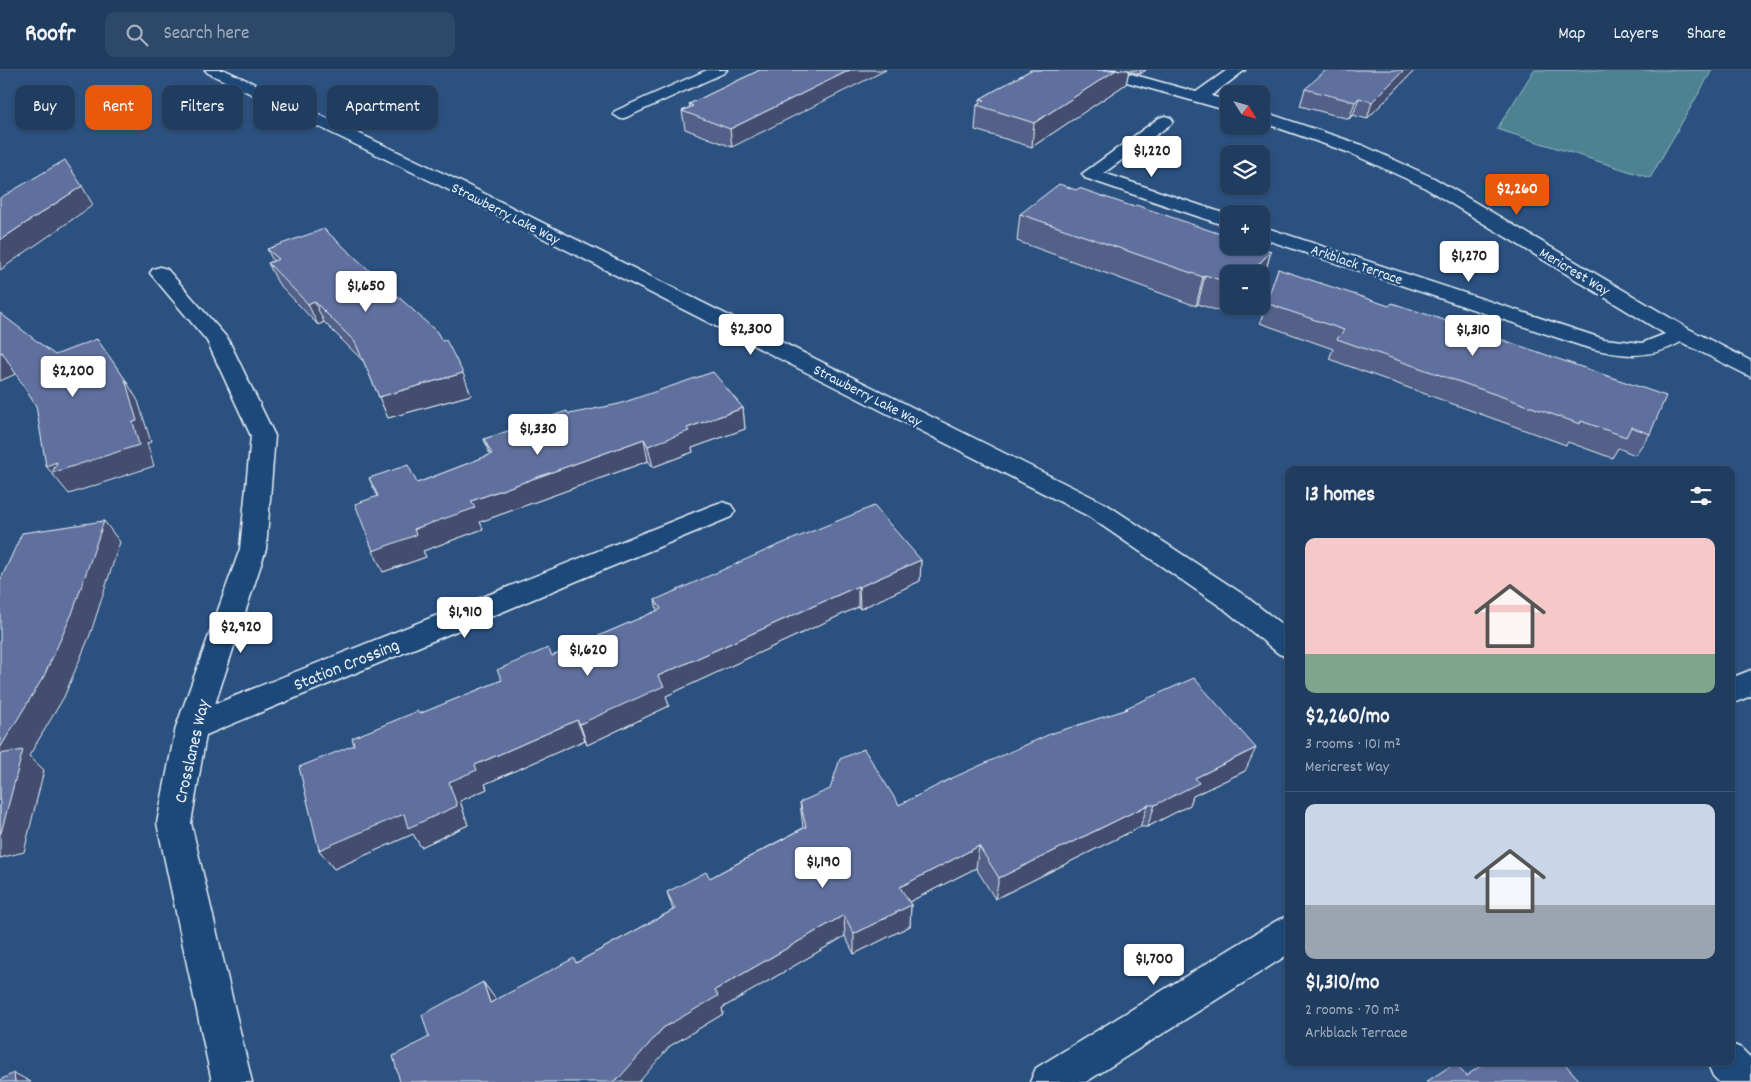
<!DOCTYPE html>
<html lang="en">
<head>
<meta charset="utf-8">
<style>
  :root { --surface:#203d60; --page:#2d4869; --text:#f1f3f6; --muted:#a2aebd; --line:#3d5675; --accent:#ea580c }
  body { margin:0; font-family:Dekko,sans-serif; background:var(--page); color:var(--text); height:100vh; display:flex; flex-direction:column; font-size:19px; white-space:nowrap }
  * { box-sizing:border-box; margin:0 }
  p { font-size:16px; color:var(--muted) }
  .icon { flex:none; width:28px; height:28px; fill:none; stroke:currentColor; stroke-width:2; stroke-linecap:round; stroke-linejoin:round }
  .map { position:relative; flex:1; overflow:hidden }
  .drawer { position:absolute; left:1285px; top:396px; width:450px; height:600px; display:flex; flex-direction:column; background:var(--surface); border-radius:10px; box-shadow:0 1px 4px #0004,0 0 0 1px var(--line) }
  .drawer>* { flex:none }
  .top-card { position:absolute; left:15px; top:15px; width:475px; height:45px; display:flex; gap:10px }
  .needle { width:32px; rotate:127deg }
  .controls { position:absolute; left:1220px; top:15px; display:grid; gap:10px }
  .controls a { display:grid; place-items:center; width:50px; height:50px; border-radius:10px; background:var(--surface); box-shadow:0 1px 4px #0004,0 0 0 1px var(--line); font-size:25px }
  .price { position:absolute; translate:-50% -42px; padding:0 11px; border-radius:5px; background:#fff; color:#222; font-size:16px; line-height:32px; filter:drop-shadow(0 1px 2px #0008) }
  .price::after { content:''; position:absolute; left:50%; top:30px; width:15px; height:11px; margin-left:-8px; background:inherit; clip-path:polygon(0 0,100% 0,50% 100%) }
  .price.selected { background:var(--accent); color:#fff }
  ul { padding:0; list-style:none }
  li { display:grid; align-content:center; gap:10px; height:265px; padding:0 20px }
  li+li { border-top:1px solid var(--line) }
  li span { display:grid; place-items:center; height:155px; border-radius:10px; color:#555 }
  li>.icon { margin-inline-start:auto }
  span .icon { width:90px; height:90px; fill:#fffc; stroke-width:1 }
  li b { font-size:21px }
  h2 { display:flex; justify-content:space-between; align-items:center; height:60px; padding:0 20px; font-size:21px }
  .pill { padding:0 18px; border-radius:10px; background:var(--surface); box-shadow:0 1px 4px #0004,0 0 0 1px var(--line); font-size:18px; line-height:45px }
  .pill.selected { background:var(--accent); color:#fff }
  header { display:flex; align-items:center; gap:30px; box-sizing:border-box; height:70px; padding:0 25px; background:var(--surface); border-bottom:1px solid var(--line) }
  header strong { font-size:24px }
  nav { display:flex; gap:28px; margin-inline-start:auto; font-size:18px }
  .search { width:350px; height:45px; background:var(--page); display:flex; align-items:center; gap:12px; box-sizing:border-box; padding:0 18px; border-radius:10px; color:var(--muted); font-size:19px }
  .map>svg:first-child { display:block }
</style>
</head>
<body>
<header>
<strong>Roofr</strong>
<div class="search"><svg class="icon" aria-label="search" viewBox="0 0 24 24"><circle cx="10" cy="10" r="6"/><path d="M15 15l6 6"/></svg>Search here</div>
<nav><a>Map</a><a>Layers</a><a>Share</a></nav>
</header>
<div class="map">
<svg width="1751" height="1012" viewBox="0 0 1751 1012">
  <rect width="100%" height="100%" fill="#2b5180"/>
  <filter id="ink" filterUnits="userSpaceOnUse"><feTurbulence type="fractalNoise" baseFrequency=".02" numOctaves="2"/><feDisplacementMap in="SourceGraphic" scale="10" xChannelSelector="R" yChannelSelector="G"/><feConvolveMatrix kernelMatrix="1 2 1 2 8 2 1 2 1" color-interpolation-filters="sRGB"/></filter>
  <g filter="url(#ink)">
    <path fill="#4d8391" stroke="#9abac4" d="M 1534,0 L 1712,0 L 1650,108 L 1497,59 Z"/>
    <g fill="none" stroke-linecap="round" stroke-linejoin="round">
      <defs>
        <path id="minor" d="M 707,0 L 727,0 L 724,3 L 627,47 L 621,49 L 613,44 L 615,41 Z
          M 1092,0 L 1117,0 L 1196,22 L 1227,0 L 1245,0 L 1211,26 L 1229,31 L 1229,41 L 1095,3 Z
          M 1261,41 L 1362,75 L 1434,108 L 1689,259 L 1751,291 L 1751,307 L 1681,272 C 1647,291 1618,286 1582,276 L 1261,168 L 1261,156 L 1604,269 L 1642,273 L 1665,264 L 1422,116 L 1350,83 L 1261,52 Z
          M 1165,46 L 1171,48 L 1173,51 L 1171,54 L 1104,103 L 1229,145 L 1229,157 L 1085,108 L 1082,104 L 1159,48 Z
          M 160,197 L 167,199 L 228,269 L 275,366 L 266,479 L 215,634 L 713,435 L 722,432 L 731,435 L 735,441 L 731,447 L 206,665 L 191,753 L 252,1012 L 212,1012 L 157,753 L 176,657 L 240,479 L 251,366 L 207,271 L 150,203 L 153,199 Z
          M 1751,600 L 1751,626 L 1731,634 L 1731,608 Z
          M 1289,846 L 1289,884 L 1086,1012 L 1030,1012 L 1036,998 L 1276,851 Z"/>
        <path id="tertiary" d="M 205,0 L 225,0 L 449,106 L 1106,434 L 1244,525 L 1289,560 L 1289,587 L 1279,584 L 1224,539 L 1088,446 L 437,114 L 208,3 Z
          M 1731,974 L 1741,978 L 1751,988 L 1751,1012 L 1719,1012 L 1713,1006 L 1707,992 L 1731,992 Z"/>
      </defs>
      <use href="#minor" stroke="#e8f1f8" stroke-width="3"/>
      <use href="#tertiary" stroke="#e8f1f8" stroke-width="3"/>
      <use href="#minor" fill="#1f4a7a" fill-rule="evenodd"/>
      <use href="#tertiary" fill="#1f4a7a" fill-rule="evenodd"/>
    </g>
    <path fill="#536088" stroke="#e8f1f8" d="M 760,0 L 732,77 L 685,59 L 682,41 L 690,37 L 689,34 Z
      M 1031,0 L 1146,0 L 1140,4 L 1129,1 L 1126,14 L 1032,77 L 975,60 L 977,35 L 980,34 L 980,29 Z
      M 1415,0 L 1367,49 L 1353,45 L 1349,49 L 1300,36 L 1305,19 Z
      M 1076,120 L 1134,137 L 1271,181 L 1263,210 L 1261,211 L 1261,204 L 1229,204 L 1229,236 L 1238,236 L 1230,245 L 1198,234 L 1196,236 L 1017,171 L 1020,144 Z
      M 267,179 L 471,325 L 388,348 L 364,292 L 324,252 L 318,255 L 278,213 L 268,193 L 273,191 Z
      M 1278,199 L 1650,364 L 1635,385 L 1618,378 L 1612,388 L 1568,372 L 1566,375 L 1329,289 L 1333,279 L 1260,253 Z
      M 743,338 L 745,359 L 692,378 L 693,382 L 653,397 L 648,391 L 480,452 L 483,459 L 423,481 L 426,487 L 383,502 L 377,426 L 369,408 L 417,413 L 490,385 L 484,369 L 569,344 Z
      M 921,490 L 920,511 L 860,539 L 858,537 L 666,626 L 669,636 L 587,675 L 585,670 L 485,714 L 487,719 L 460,731 L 468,755 L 421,777 L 413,764 L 334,799 L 319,780 L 354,675 L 420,644 L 502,610 L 552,586 L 657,541 L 655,530 Z
      M 1126,638 L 1245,701 L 1193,726 L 1190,735 L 1147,757 L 1140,757 L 995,829 L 976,798 L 909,832 L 911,835 L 910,856 L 854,884 L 845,866 L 722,938 L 723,944 L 670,976 L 429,967 L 483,912 L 496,930 L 576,893 L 673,840 L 667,822 L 710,808 L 803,758 L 800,732 L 899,735 L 1125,640 Z"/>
    <path fill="#434e6f" stroke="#e8f1f8" d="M 850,0 L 886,0 L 732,77 L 730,59 Z
      M 1116,0 L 1129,0 L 1126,14 L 1032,77 L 1034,53 Z
      M 1141,0 L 1146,0 L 1140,4 Z
      M 1404,0 L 1415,0 L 1367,49 L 1372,32 Z
      M 1359,28 L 1353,45 L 1349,49 L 1355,32 Z
      M 82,116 L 93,135 L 0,200 L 0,170 Z
      M 1271,181 L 1263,210 L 1261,211 L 1261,204 L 1250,204 Z
      M 1205,205 L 1198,234 L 1196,236 L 1203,207 Z
      M 314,231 L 324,252 L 318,255 L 308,234 Z
      M 1232,236 L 1238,236 L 1230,245 Z
      M 2,282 L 18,303 L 0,311 L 0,283 Z
      M 463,303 L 471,325 L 388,348 L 379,327 Z
      M 125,309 L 138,331 L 151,372 L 147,373 L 154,396 L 69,424 L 46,396 Z
      M 743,338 L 745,359 L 692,378 L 693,382 L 653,397 L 648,376 L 687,358 Z
      M 644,369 L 648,391 L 480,452 L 483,459 L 423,481 L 426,487 L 383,502 L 373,481 L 471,431 Z
      M 104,451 L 120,472 L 90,565 L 64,627 L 29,686 L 44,700 L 24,782 L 0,788 L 0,678 Z
      M 921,490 L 920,511 L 860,539 L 859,517 Z
      M 858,516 L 858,537 L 666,626 L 669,636 L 587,675 L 580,654 L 658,606 Z
      M 577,650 L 585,670 L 485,714 L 487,719 L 460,731 L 468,755 L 421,777 L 413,764 L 334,799 L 319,780 L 449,712 L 475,695 Z
      M 1256,678 L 1245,701 L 1193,726 L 1190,735 L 1147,757 L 1155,735 L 1195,708 Z
      M 1148,735 L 1140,757 L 995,829 L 999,808 Z
      M 979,776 L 976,798 L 899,837 L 900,817 Z
      M 911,835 L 910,856 L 854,884 L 854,864 Z
      M 844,845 L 845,866 L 722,938 L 723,944 L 670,976 L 639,1012 L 612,1012 L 663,958 L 715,920 Z
      M 483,912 L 497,931 L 490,933 Z
      M 14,1003 L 31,1012 L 15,1012 Z"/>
    <path fill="#60709e" stroke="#e8f1f8" d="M 760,0 L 850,0 L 730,59 L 682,41 L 693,36 L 689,34 Z
      M 1031,0 L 1116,0 L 1034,53 L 977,35 L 985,30 L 980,29 Z
      M 1326,0 L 1404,0 L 1372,32 L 1359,28 L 1355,32 L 1305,19 Z
      M 65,90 L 82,116 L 0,170 L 0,128 Z
      M 1059,114 L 1076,120 L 1079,118 L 1134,137 L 1136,135 L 1229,167 L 1229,176 L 1256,176 L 1271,181 L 1250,204 L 1229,204 L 1229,213 L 1205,205 L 1203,207 L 1020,144 Z
      M 324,159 L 437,262 L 442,271 L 446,270 L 463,303 L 379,327 L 355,272 L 314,231 L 308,234 L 268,193 L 279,189 L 267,179 Z
      M 1278,199 L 1389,236 L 1392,233 L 1465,257 L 1666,326 L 1650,364 L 1631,357 L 1626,367 L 1581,351 L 1580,354 L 1337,269 L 1344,260 L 1266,233 Z
      M 0,243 L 55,285 L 97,269 L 125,309 L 137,351 L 133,352 L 139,375 L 52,403 L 57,392 L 46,396 L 36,336 L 2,282 L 0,283 Z
      M 713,302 L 743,338 L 687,358 L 689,361 L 648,376 L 644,369 L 471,431 L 475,438 L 414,459 L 416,465 L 373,481 L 355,434 L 378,426 L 369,408 L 408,395 L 417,413 L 492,384 L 484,369 L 567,341 L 569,344 L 619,334 Z
      M 874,436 L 921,490 L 859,517 L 858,516 L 658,606 L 664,616 L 580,654 L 577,650 L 475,695 L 477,700 L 449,712 L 457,736 L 408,758 L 404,744 L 319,780 L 299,697 L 354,675 L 352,668 L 418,641 L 419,644 L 502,610 L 497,600 L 548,578 L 552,586 L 661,539 L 655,530 L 776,476 Z
      M 104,451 L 72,544 L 44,606 L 0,678 L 0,511 L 22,463 Z
      M 1194,608 L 1256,678 L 1195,708 L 1199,713 L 1155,735 L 1148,735 L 999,808 L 979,776 L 900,817 L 911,835 L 854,864 L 844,845 L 715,920 L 718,926 L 663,958 L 620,1007 L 612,1012 L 400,1012 L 393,986 L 429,967 L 422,945 L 483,912 L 490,933 L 574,888 L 576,893 L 675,839 L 667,822 L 706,802 L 710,808 L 806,757 L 800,732 L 830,719 L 840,689 L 864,679 L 899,735 L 948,710 L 1050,664 L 1128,639 L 1126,638 Z
      M 23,680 L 1,763 L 0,763 L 0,684 Z
      M 1486,992 L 1563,992 L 1581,1012 L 1426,1012 L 1455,993 L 1466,1006 Z
      M 14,1003 L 15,1012 L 0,1012 L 0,1010 Z"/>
  </g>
  <g text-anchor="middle" stroke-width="4.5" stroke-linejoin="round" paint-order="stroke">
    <g font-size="15" fill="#e8f1f8" stroke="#1f4a7a">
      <text transform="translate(506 143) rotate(27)" y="5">Strawberry Lake Way</text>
      <text transform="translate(1357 194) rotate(19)" y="5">Arkblack Terrace</text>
      <text transform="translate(1575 201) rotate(31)" y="5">Mericrest Way</text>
      <text transform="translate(868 325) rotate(27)" y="5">Strawberry Lake Way</text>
    </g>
    <g font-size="18" fill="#e8f1f8" stroke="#1f4a7a">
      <text transform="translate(346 594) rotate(-22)" y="6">Station Crossing</text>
      <text transform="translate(191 681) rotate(-77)" y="6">Crosslanes Way</text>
    </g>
  </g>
</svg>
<div class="controls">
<a><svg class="needle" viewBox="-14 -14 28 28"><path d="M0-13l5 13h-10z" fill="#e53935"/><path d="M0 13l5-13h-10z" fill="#a2aebd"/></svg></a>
<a><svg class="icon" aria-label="layers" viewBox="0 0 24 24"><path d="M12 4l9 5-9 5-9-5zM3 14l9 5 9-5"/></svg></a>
<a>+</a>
<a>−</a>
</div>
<b class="price" style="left:1152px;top:108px">$1,220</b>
<b class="price selected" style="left:1517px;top:146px">$2,260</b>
<b class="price" style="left:1469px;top:213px">$1,270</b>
<b class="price" style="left:366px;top:243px">$1,650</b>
<b class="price" style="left:751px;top:286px">$2,300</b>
<b class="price" style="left:1473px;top:287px">$1,310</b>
<b class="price" style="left:73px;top:328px">$2,200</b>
<b class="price" style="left:538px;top:386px">$1,330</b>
<b class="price" style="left:465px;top:569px">$1,910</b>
<b class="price" style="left:241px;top:584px">$2,920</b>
<b class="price" style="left:588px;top:607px">$1,620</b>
<b class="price" style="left:823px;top:819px">$1,190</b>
<b class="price" style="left:1154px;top:916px">$1,700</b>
<div class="top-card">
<a class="pill">Buy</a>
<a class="pill selected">Rent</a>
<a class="pill">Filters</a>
<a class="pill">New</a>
<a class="pill">Apartment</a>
</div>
<section class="drawer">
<h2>13 homes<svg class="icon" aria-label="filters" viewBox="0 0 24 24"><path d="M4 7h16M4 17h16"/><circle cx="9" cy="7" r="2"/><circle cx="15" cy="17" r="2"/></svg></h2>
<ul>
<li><span style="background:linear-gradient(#f6c9c9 75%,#7fa58c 0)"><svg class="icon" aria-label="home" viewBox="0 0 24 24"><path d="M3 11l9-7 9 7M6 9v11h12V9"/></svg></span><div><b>$2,260/mo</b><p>3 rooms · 101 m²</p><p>Mericrest Way</p></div></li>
<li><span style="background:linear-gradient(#c9d6e8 65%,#9aa5b1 0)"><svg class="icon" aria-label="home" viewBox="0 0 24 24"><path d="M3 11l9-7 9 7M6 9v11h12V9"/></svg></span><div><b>$1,310/mo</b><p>2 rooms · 70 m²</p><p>Arkblack Terrace</p></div></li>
</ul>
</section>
</div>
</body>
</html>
